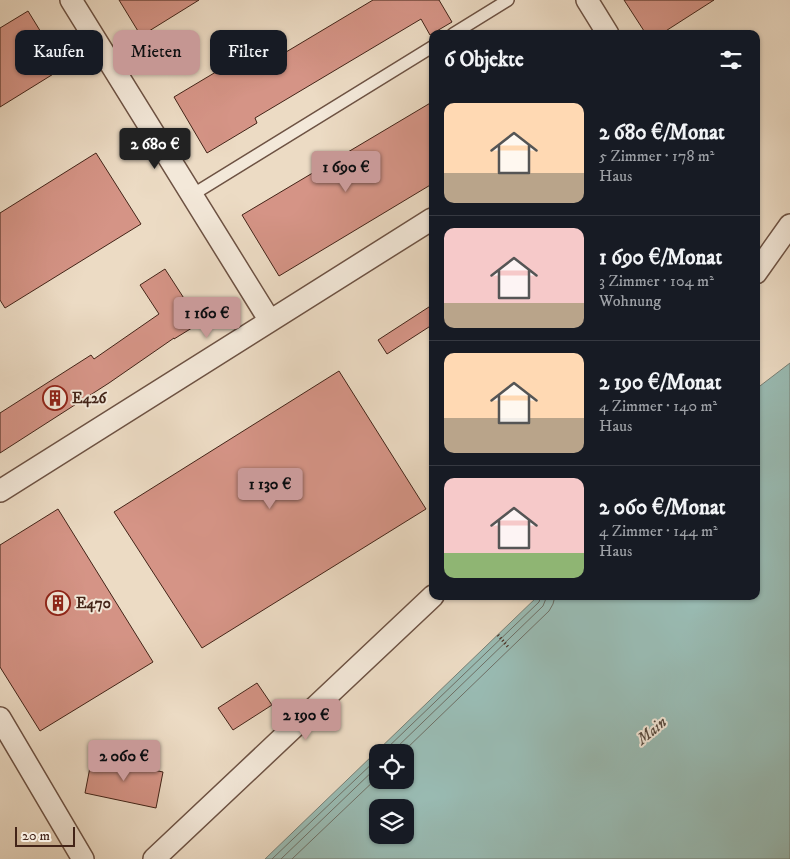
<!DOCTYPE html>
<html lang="de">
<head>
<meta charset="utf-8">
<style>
  :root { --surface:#171b24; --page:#242831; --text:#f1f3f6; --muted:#9ea1a6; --line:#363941; --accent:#c59692 }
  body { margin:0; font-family:"IM FELL DW Pica",serif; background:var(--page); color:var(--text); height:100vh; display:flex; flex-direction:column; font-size:19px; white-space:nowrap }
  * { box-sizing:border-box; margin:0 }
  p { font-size:16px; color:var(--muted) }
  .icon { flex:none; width:28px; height:28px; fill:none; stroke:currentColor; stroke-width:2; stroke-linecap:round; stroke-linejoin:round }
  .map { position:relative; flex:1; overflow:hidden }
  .details { position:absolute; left:429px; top:30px; width:331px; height:570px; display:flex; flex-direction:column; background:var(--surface); border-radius:10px; box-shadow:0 1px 4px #0004 }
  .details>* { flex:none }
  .guide { position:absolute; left:15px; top:30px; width:339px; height:45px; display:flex; gap:10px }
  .fabs { position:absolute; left:369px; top:744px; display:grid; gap:10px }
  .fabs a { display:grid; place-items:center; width:45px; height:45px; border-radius:10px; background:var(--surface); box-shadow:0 1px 4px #0004; font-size:25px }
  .scale { position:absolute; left:15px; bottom:12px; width:60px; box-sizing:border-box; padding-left:5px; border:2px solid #432418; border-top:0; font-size:14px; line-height:18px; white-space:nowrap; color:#432418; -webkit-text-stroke:4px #f3e8d9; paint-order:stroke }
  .price { position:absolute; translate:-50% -42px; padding:0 11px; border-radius:5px; background:var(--accent); color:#111; font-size:16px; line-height:32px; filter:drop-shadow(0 1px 2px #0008) }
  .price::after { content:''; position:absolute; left:50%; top:30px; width:15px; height:11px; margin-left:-8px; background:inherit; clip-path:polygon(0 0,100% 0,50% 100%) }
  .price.on { background:#222; color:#fff }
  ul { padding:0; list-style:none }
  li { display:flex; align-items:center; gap:15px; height:125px; padding:0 15px }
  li+li { border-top:1px solid var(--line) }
  li span { display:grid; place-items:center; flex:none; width:140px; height:100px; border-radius:10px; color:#555 }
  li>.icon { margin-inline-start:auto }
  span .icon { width:60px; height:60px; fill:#fffc; stroke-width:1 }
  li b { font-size:21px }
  h2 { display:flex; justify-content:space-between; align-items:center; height:60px; padding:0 15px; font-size:21px }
  .chip { padding:0 18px; border-radius:10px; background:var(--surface); box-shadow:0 1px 4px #0004; font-size:18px; line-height:45px }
  .chip.on { background:var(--accent); color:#111 }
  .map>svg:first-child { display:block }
</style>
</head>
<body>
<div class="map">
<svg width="790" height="859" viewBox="0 0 790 859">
  <rect width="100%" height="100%" fill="#ecdbc4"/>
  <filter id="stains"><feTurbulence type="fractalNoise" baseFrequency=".004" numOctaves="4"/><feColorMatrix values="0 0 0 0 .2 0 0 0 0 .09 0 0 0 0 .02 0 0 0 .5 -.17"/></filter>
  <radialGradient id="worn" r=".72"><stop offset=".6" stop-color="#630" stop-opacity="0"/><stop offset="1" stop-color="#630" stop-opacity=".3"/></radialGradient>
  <path fill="#99bbb3" stroke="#777f75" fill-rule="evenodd" d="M 790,363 L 790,859 L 265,859 L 538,596 L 756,596 L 756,389 ZM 378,752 L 405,752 L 405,780 L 378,780 ZM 378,808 L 405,808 L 405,835 L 378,835 Z"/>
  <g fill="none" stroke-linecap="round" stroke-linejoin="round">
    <path stroke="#6e7066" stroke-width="1" d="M 383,752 L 539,602 L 541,596
      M 392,752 L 543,606 L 547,596
      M 403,752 L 549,611 L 553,604 L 555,596
      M 272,859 L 378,758
      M 281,859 L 378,766
      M 292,859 L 378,777"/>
  </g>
  <path fill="#d59486" stroke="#432418" d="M 119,0 L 199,0 L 141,36 Z
    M 373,0 L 439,0 L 452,22 L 430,35 L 421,19 L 255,118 L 257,123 L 207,153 L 174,97 L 256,48 L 266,64 Z
    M 624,0 L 714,0 L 661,34 L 646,34 Z
    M 28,11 L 63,68 L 0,107 L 0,28 Z
    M 432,102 L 432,184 L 279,276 L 242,215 Z
    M 96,153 L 141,224 L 5,308 L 0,300 L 0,213 Z
    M 165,269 L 200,323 L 174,339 L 174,338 L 109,383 L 0,453 L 0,413 L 91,355 L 94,359 L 159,314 L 140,285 Z
    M 432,305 L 432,325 L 387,354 L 378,340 Z
    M 339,371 L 426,509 L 202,648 L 114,512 Z
    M 58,509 L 153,662 L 40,731 L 0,667 L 0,545 Z
    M 257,683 L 272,705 L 233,730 L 218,708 Z
    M 92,757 L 163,772 L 156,808 L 85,793 Z"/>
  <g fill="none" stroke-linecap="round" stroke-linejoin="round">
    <defs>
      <path id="lane" d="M 453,34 L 508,0
        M 192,195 L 432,47"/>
      <path id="street" d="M 71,0 L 270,321
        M 587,0 L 608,34
        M 756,273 L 790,225
        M 0,491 L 432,219
        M 0,718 L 83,859
        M 154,859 L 433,596"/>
    </defs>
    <use href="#lane" stroke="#6d5243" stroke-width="14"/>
    <use href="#street" stroke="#6d5243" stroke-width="24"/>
    <path stroke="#432418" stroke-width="3" stroke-dasharray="1 2.5" stroke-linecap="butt" d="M 498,635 L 509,648"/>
    <use href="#lane" stroke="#f3e8d9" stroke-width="11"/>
    <use href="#street" stroke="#f3e8d9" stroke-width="21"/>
  </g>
  <defs>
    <symbol id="building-ring" viewBox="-11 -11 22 22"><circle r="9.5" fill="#f3e8d9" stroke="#8f2418" stroke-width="1.5"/><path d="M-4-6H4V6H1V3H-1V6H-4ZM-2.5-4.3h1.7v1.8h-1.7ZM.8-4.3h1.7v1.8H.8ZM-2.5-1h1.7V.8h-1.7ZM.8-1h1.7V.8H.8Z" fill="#8f2418"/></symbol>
  </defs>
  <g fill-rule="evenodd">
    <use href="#building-ring" x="41" y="384" width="28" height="28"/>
    <use href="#building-ring" x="44" y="589" width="28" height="28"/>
  </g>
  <g text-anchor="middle" stroke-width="4" stroke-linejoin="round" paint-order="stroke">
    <g font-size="15" font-weight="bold" fill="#432418" stroke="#f3e8d9" text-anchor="start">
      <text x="72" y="403">E426</text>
      <text x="76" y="608">E470</text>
    </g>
    <g font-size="16" font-style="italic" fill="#584a3f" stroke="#f3e8d9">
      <text transform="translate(651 730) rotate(-40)" y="6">Main</text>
    </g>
  </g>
  <rect width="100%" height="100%" filter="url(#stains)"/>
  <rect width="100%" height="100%" fill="url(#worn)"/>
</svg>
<div class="fabs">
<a><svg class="icon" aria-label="locate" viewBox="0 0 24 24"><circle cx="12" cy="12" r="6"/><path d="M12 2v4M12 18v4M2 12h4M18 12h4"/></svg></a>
<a><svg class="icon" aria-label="layers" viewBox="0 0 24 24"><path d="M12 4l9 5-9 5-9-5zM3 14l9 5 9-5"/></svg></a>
</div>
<div class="scale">20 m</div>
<b class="price on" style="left:155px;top:170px">2 680 €</b>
<b class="price" style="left:346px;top:193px">1 690 €</b>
<b class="price" style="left:207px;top:339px">1 160 €</b>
<b class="price" style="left:270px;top:510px">1 130 €</b>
<b class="price" style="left:306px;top:741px">2 190 €</b>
<b class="price" style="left:124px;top:782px">2 060 €</b>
<div class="guide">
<a class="chip">Kaufen</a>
<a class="chip on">Mieten</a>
<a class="chip">Filter</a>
</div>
<section class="details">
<h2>6 Objekte<svg class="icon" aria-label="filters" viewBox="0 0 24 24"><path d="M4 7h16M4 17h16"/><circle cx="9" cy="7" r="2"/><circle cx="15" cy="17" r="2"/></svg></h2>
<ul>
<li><span style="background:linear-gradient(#ffd9b3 70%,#b9a48a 0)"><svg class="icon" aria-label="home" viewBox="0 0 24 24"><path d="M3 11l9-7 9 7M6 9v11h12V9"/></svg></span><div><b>2 680 €/Monat</b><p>5 Zimmer · 178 m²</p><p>Haus</p></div></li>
<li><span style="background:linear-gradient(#f6c9c9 75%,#b9a48a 0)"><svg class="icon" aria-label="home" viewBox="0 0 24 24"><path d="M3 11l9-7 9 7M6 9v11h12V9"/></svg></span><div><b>1 690 €/Monat</b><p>3 Zimmer · 104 m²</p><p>Wohnung</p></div></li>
<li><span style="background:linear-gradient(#ffd9b3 65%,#b9a48a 0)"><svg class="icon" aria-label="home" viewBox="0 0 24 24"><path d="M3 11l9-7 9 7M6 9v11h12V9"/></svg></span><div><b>2 190 €/Monat</b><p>4 Zimmer · 140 m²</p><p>Haus</p></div></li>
<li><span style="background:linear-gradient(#f6c9c9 75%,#8fb573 0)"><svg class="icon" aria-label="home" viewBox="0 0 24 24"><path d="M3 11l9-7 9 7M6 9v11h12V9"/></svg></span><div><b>2 060 €/Monat</b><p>4 Zimmer · 144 m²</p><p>Haus</p></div></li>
</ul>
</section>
</div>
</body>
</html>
